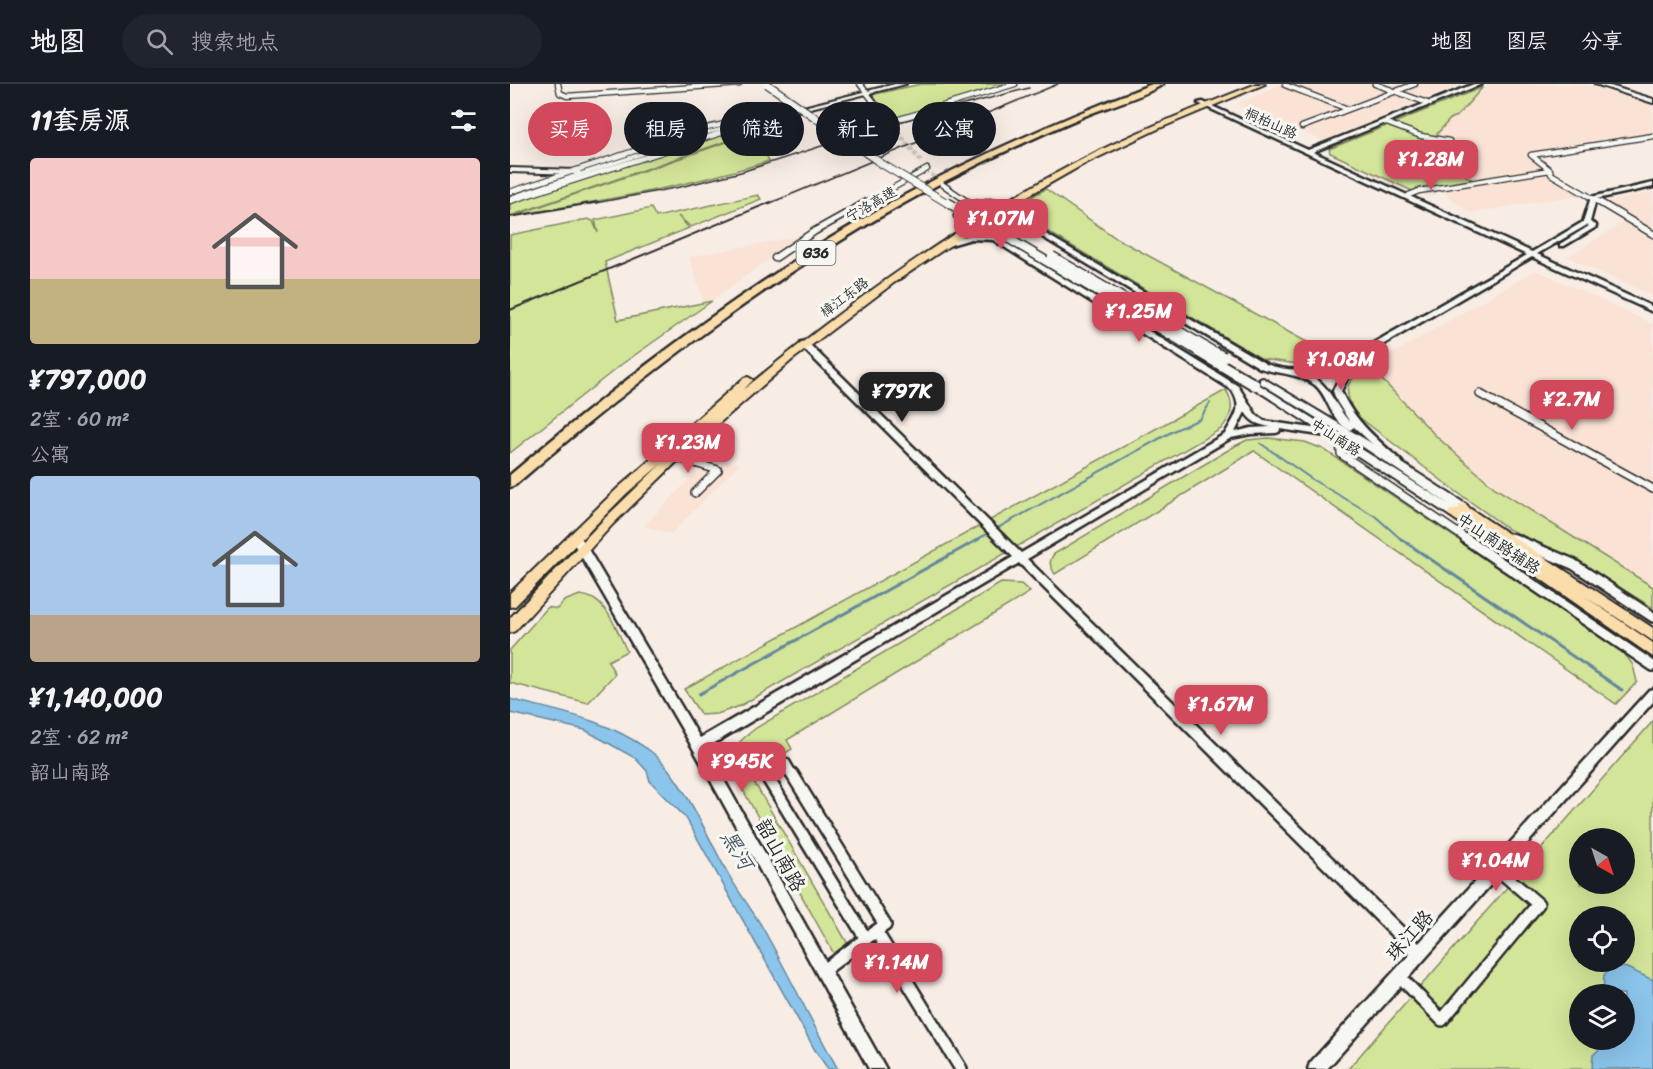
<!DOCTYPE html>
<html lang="zh">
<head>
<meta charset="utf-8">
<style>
  :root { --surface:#171b24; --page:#20242c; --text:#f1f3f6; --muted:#9ea1a6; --line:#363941; --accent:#d1495b }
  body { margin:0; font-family:Sriracha,"LXGW WenKai TC",sans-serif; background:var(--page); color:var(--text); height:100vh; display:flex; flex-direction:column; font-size:22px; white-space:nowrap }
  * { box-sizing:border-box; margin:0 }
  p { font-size:20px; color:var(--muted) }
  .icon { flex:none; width:33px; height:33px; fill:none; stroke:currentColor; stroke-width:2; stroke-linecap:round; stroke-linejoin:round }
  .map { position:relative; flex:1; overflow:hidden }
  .sheet { display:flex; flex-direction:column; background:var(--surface); width:510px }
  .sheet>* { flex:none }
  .banner { position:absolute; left:18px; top:18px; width:570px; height:54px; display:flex; gap:12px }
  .needle { width:39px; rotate:141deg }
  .controls { position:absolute; left:1059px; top:744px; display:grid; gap:12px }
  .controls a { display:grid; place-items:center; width:66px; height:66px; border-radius:50%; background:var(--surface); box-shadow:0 6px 24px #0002; font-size:30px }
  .price { position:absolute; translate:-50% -51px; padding:0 14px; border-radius:12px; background:var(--accent); color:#fff; font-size:20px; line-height:39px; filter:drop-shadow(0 2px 3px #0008) }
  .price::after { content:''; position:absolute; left:50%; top:36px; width:18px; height:14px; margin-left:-9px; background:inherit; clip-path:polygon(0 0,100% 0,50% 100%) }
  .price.selected { background:#222; color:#fff }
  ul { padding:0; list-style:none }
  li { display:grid; align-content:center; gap:12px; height:318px; padding:0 30px }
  li span { display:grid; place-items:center; height:186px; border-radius:6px; color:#555 }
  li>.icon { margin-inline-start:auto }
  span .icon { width:108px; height:108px; fill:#fffc; stroke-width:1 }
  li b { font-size:26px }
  h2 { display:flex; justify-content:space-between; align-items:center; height:72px; padding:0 30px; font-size:26px }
  .tag { padding:0 21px; border-radius:27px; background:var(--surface); box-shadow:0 6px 24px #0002; font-size:21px; line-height:54px }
  .tag.selected { background:var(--accent); color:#fff }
  header { display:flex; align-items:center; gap:36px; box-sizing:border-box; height:84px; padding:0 30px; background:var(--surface); border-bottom:2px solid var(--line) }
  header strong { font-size:28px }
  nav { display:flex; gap:33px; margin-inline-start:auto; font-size:21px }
  .search { width:420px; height:54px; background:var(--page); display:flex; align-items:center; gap:15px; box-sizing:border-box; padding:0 21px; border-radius:33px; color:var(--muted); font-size:22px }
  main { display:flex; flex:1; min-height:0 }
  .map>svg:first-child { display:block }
</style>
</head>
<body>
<header>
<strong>地图</strong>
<div class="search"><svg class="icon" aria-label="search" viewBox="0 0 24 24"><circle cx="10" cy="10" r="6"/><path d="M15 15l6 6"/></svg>搜索地点</div>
<nav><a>地图</a><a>图层</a><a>分享</a></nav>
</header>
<main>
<section class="sheet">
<h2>11套房源<svg class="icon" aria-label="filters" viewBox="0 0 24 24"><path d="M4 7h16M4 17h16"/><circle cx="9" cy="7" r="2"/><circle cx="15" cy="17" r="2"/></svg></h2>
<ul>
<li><span style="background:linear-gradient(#f6c9c9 65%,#c2b280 0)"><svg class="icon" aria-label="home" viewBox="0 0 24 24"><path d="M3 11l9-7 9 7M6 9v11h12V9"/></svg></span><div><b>¥797,000</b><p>2室 · 60 m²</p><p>公寓</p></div></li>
<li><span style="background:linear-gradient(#a9c7e8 75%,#b9a48a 0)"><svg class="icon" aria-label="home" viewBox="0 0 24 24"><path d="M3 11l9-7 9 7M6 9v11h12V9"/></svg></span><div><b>¥1,140,000</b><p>2室 · 62 m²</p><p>韶山南路</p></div></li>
</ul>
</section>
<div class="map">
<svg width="1143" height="985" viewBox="0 0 1143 985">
  <rect width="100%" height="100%" fill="#f8ede5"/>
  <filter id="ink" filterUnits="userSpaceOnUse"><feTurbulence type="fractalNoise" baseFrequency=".0167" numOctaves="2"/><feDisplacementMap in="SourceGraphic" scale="12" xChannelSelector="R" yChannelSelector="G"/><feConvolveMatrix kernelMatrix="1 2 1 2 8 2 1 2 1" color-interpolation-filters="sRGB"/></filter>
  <g filter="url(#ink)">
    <path fill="#fae2d5" d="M 771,0 L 952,0 L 813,57 L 727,20 Z
      M 979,0 L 1074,0 L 1143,21 L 1143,51 L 1015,72 L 1035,84 L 964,96 L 913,67 L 941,34 L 947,32 Z
      M 1035,89 L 1070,111 L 960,129 L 929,105 Z
      M 1143,108 L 1143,148 L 1094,118 Z
      M 1116,137 L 1143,154 L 1143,212 L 1057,173 Z
      M 295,151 L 203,215 L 193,217 L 179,173 Z
      M 1026,186 L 1143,240 L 1143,501 L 985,403 L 928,353 L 861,282 Z
      M 201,373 L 229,380 L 161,450 L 134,442 Z"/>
    <path fill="#d3e599" stroke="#7f8862" stroke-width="1.5" fill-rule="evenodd" d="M 411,0 L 500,0 L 385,35 L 380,35 L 361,11 Z
      M 973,3 L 947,32 L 941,34 L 913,66 L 963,96 L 902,107 L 820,69 L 819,65 Z
      M 285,30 L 289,32 L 0,132 L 0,120 L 191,55 Z
      M 246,48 L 259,77 C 176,103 90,117 5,131 Z
      M 536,105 L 606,154 L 828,275 L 795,281 L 752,275 L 520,137 L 513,127 C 515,114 525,111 536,105 Z
      M 248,111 L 251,115 L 181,143 L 168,132 L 179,144 L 95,178 L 108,236 L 202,217 L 112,280 L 0,369 L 0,151 L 78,135 L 83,137 L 88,149 L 85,136 L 141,124 L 146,133 Z
      M 859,282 L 927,353 L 985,404 L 1143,503 L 1143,524 L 1064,475 L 1000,446 L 944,406 L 845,330 C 832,304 835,297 859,282 Z
      M 716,306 C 725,321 722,332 711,345 L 230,622 L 207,630 L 191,631 L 174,605 Z
      M 758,354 L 795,358 L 813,365 L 1110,564 L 1123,581 L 1127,598 L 1106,620 L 744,367 L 545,490 C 540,482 538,478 544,470 L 725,362 L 737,356 Z
      M 491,499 L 511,500 L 520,508 L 277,656 L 282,665 L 240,691 L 338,860 L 324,870 L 218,679 C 223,662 233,654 246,644 Z
      M 70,511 C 97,513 106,545 117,567 L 98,577 L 105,590 L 78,619 L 0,599 L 0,566 L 38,523 L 47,525 L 54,517 Z
      M 1143,637 L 1143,985 L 838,985 ZM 1070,754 L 1114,754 L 1114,800 L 1070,800 ZM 1070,832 L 1114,832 L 1114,878 L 1070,878 ZM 1070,910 L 1114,910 L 1114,956 L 1070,956 Z"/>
    <path fill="#8bc5eb" stroke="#65879e" stroke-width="1.5" d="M 0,615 C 51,628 95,635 139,666 C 171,689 197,752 217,788 C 227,806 240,823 251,841 C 278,888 301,938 328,985 L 318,985 L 305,966 L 176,734 L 140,697 L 137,687 L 125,674 L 75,646 L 0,629 Z
      M 1102,881 L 1117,884 L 1143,896 L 1143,985 L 1082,985 L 1083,971 L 1099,956 L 1114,956 L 1114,910 L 1093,910 L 1093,908 L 1094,891 Z"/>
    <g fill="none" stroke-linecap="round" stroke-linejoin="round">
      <path stroke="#65879e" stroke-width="2" d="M 750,359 L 803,396 L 865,432 L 892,456
        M 466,456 L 665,346 L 690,335 L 700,319"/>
      <path stroke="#65879e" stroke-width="3" d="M 891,455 L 1112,606
        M 189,610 L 469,455"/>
      <path stroke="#cfc6c0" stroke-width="4.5" stroke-dasharray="4.5 2" stroke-linecap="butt" d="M 384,43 L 412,79
        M 421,90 L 432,100"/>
      <defs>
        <path id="minor-far4" d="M 48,0 L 50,9 L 57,12 L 229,0
          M 350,0 L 380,39
          M 865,0 L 920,20
          M 775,1 L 838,25
          M 380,38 L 505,0
          M 874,38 L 911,52 L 939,57
          M 792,43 L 905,0
          M 432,100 L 458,118
          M 0,108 L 188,46 L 269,28
          M 899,111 L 909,107 L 1040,86
          M 0,117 L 245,38
          M 354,120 L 417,85
          M 457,120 L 476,117 L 484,120
          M 1092,120 L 1041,90 L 1040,86 L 1021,71 L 1143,52"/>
        <path id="minor-far3" d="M 480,118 L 485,120
          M 1089,118 L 1143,150
          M 453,139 L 447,132 L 458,118
          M 265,174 L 305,147 L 357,118"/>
        <path id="minor-far2" d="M 970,310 L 1143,405
          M 830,355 L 831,370 L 958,456
          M 165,373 L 208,386 L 185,409
          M 1000,453 L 1008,456"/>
        <path id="minor-far1" d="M 956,455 L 1143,582
          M 1004,455 L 1063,480 L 1143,533
          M 256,691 L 275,679 L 282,691"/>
        <path id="minor" d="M 258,690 L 256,691 L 356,855
          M 282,690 L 375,841 L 366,847
          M 313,887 L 366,847 L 451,985
          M 889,892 L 932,936 L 1028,820 L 986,784"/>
        <path id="tertiary" d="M 964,0 L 972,0 L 803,68 L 1022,168 L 1073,138 L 1081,113 L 1143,99 L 1143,103 L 1086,115 L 1080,138 L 1086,141 L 1086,143 L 1054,162 L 1050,162 L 1050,160 L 1079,142 L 1077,141 L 1027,170 L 1143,223 L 1143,228 L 1022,173 L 840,280 L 797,290 C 821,300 823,321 840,338 L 827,318 L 823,307 C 829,294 837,275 854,275 L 854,279 L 840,289 L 831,307 C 844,337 867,355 890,376 L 892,378 L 890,380 L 884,380 L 844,343 L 840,346 C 819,336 819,312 805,301 C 789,289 768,290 750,284 L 511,140 L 507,139 L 484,126 L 489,125 L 504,132 L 502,130 L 506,113 L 511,112 L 508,130 L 517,139 L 756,280 C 783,290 807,285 834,276 L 1017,171 L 688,19 L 693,18 L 798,66 Z
          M 461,151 L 487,153 L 728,302 L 746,331 L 754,337 L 823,347 L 827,350 L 823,353 L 770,345 L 769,348 L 766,349 L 741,350 L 721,354 L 517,475 L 909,859 L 1139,606 L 1143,605 L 1143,618 L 817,985 L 798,985 L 800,979 L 900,870 L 509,479 L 196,664 L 376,985 L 359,985 L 184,666 L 60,453 L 61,450 L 69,450 L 190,654 L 503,473 L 291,262 L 291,258 L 297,258 L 511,469 L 715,350 C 724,333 734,325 722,306 L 483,156 L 461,155 L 437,162 L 434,160 L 441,156 ZM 735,328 C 742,339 749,341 761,343 L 741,344 L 725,348 Z"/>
        <path id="secondary" d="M 385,0 L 396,0 L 190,52 L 0,116 L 0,112 L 65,90 L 0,88 L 0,84 L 68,86 L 71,88 L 186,50 Z
          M 1085,0 L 1094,0 L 1143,15 L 1143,19 Z
          M 753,294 L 858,357 L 957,421 L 959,424 L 957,427 L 949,427 L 850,361 L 750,299 L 750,295 Z
          M 745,298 L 948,426 L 950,429 L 948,432 L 940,432 L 742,303 L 740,301 Z"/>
        <path id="primary" d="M 746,0 L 755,0 L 650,44 L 574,80 L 493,126 L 385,198 L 282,276 L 184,361 L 103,440 L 5,547 L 0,549 L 0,534 L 95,434 L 152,379 L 116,410 L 5,522 L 0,523 L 0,509 L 108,404 L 234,294 L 238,293 L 243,296 L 233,306 C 337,220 447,141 567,78 C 624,48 686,24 746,0 Z
          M 953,420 L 1143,544 L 1143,557 L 1074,512 L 1143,559 L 1143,573 L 940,432 L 938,429 L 940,426 L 948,426 L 949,421 Z"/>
        <path id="motorway" d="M 642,0 L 653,0 C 635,12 599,22 577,31 C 527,52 478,75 429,100 C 275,182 137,287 5,401 L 0,403 L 0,391 C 114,294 233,204 363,129 C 452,78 547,37 642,0 Z"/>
      </defs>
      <use href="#minor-far4" stroke="#2b2b2b" stroke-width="7"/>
      <use href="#minor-far3" stroke="#2b2b2b" stroke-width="9"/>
      <use href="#minor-far2" stroke="#2b2b2b" stroke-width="10"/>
      <use href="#minor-far1" stroke="#2b2b2b" stroke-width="14"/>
      <use href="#minor" stroke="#2b2b2b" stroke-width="16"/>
      <use href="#tertiary" stroke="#2b2b2b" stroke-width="5"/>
      <use href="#secondary" stroke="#2b2b2b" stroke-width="4"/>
      <use href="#primary" stroke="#2b2b2b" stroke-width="4"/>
      <use href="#motorway" stroke="#2b2b2b" stroke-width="5"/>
      <use href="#minor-far4" stroke="#f6f6f2" stroke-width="4.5"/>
      <use href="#minor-far3" stroke="#f6f6f2" stroke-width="6"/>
      <use href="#minor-far2" stroke="#f6f6f2" stroke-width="7"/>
      <use href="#minor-far1" stroke="#f6f6f2" stroke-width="9"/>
      <use href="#minor" stroke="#f6f6f2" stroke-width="11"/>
      <use href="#tertiary" fill="#f6f6f2" fill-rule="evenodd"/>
      <use href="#secondary" fill="#f6f6f2" fill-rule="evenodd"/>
      <use href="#primary" fill="#faddab" fill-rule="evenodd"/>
      <use href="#motorway" fill="#faddab" fill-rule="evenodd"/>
      <path stroke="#2b2b2b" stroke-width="1.5" d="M 80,120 L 170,103 L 231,88 L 377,41 L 519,4
        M 258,120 L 548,0"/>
      <path stroke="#2b2b2b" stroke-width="2" d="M 0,133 L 88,118
        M 0,226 L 261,118"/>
      <defs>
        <path id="minor-bridge" d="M 380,39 L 382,41"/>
        <path id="secondary-bridge-far2" d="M 257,0 L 372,80 L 439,120"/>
        <path id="secondary-bridge-far1" d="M 437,118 L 691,269
          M 542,172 L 706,269"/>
        <path id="secondary-bridge" d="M 689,268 L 745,301
          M 704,268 L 713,273"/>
      </defs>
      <use href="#minor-bridge" stroke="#2b2b2b" stroke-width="7" stroke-linecap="butt"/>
      <use href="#secondary-bridge-far2" stroke="#2b2b2b" stroke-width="9" stroke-linecap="butt"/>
      <use href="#secondary-bridge-far1" stroke="#2b2b2b" stroke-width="11" stroke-linecap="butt"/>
      <use href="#secondary-bridge" stroke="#2b2b2b" stroke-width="14" stroke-linecap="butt"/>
      <use href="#minor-bridge" stroke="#f6f6f2" stroke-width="4.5"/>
      <use href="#secondary-bridge-far2" stroke="#f6f6f2" stroke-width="7"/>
      <use href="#secondary-bridge-far1" stroke="#f6f6f2" stroke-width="8"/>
      <use href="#secondary-bridge" stroke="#f6f6f2" stroke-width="10"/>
    </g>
  </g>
  <g text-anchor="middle" stroke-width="6" stroke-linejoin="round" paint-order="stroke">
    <g font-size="14" fill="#2b2b2b" stroke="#f6f6f2">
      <text transform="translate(761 39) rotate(24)" y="5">桐柏山路</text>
      <text transform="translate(361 120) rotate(-30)" y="5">宁洛高速</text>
      <text transform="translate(334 213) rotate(-37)" y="5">樟江东路</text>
      <text transform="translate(826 353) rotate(33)" y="5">中山南路</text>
    </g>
    <rect fill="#f6f6f2" stroke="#686867" stroke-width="1.5" x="286.5" y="157" width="39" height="24" rx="4.5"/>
    <g font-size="15" font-weight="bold" fill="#2b2b2b">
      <text x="306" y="174">G36</text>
    </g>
    <g font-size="16" fill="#2b2b2b" stroke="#f6f6f2">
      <text transform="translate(989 459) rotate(34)" y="6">中山南路辅路</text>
    </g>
    <g font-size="20" fill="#2b2b2b" stroke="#f6f6f2">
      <text transform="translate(271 771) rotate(61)" y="7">韶山南路</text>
      <text transform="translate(899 851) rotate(-48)" y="7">珠江路</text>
    </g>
    <g font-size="21" font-style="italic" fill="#485965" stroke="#f6f6f2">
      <text transform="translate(227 766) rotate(59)" y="7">黑河</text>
    </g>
  </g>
</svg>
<div class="controls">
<a><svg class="needle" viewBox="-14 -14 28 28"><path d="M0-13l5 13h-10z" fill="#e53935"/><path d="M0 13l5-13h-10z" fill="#9ea1a6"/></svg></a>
<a><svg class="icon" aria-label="locate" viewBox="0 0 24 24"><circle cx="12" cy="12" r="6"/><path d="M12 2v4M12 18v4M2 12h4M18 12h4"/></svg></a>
<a><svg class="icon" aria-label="layers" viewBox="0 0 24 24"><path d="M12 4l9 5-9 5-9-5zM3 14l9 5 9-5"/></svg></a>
</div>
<b class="price" style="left:921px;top:107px">¥1.28M</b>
<b class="price" style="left:491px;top:166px">¥1.07M</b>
<b class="price" style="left:629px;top:259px">¥1.25M</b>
<b class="price" style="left:831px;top:307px">¥1.08M</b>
<b class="price selected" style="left:392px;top:339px">¥797K</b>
<b class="price" style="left:1062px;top:347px">¥2.7M</b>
<b class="price" style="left:178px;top:390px">¥1.23M</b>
<b class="price" style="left:711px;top:652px">¥1.67M</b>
<b class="price" style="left:232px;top:709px">¥945K</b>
<b class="price" style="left:986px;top:808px">¥1.04M</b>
<b class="price" style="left:387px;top:910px">¥1.14M</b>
<div class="banner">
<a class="tag selected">买房</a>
<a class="tag">租房</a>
<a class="tag">筛选</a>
<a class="tag">新上</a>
<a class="tag">公寓</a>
</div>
</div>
</main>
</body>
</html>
